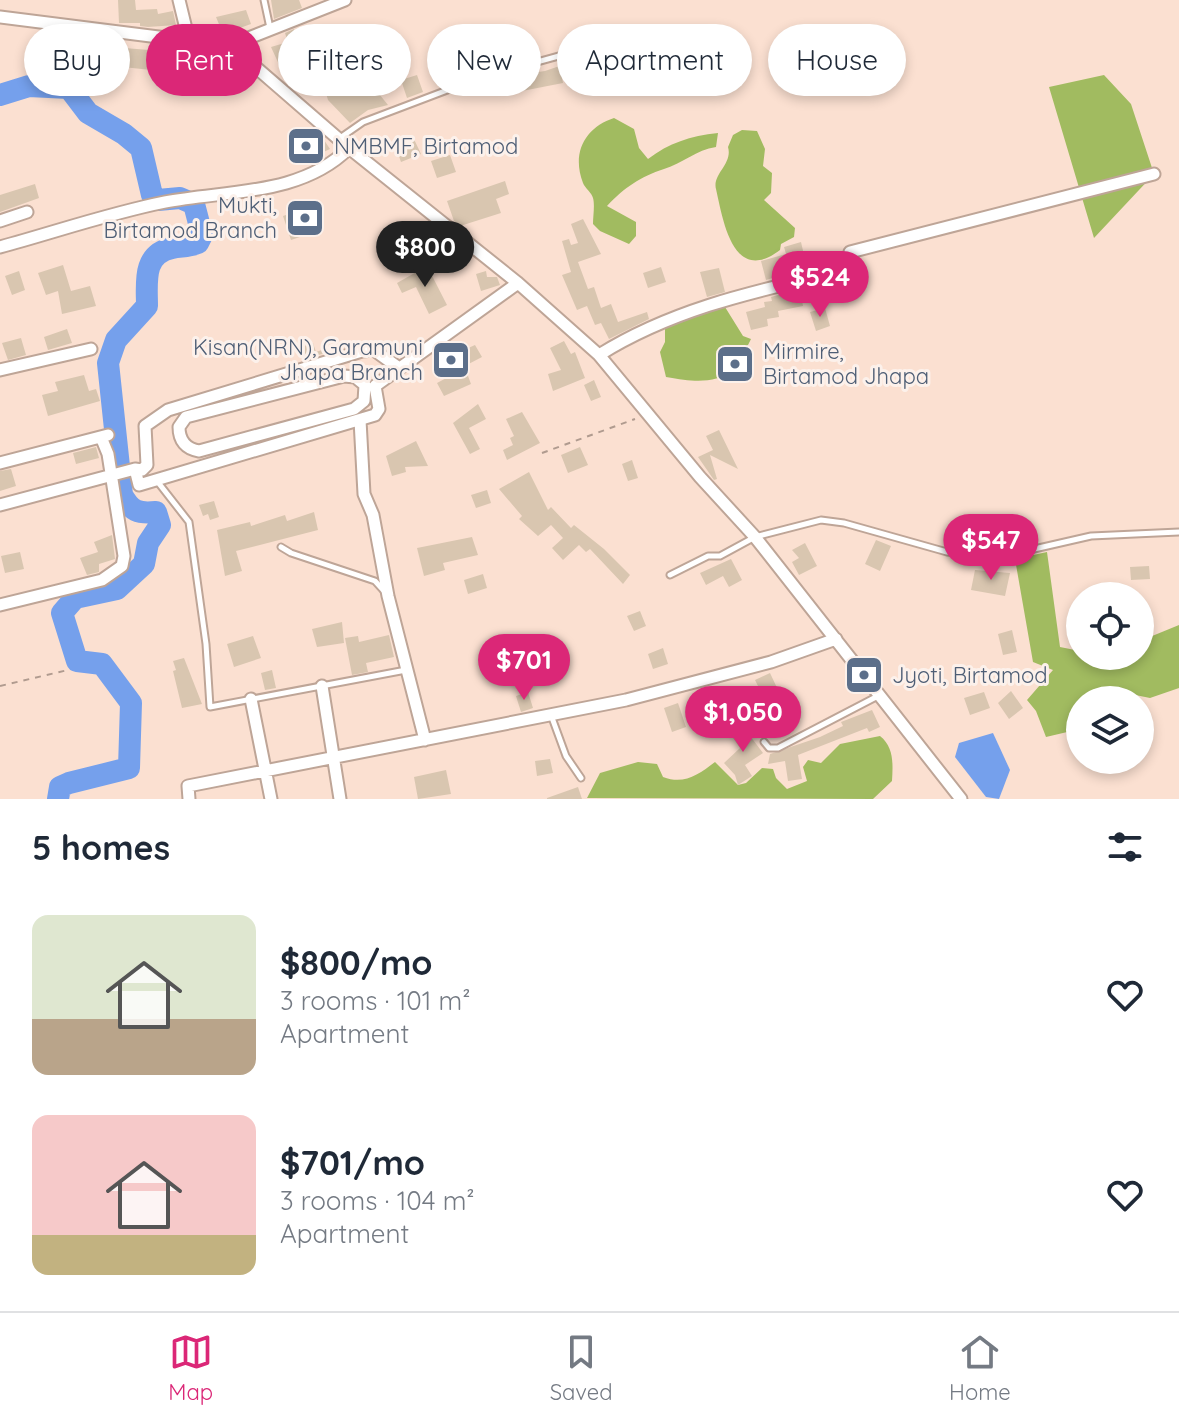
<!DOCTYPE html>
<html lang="en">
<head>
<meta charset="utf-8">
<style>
  :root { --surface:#fff; --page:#f2f2f3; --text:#1f2937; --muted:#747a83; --line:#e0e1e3; --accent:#db2777 }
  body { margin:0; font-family:Quicksand,sans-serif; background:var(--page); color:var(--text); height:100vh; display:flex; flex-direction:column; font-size:30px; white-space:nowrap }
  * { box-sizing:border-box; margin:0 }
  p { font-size:26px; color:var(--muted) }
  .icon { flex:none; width:44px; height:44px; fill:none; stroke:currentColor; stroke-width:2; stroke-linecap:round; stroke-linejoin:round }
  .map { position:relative; height:799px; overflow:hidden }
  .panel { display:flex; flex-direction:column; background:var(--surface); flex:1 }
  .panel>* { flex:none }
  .banner { position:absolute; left:24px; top:24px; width:1132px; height:72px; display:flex; gap:16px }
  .fabs { position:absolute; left:1066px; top:582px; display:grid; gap:16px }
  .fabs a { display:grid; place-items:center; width:88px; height:88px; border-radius:50%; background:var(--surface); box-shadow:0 4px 12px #0003; font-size:40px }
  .price { position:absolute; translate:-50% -68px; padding:0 18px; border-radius:28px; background:var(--accent); color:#fff; font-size:26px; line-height:52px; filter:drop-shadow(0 2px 4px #0008) }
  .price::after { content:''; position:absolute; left:50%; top:48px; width:24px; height:18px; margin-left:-12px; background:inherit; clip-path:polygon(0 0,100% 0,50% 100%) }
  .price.current { background:#222; color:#fff }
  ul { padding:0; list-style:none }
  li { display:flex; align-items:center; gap:24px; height:200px; padding:0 32px }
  li span { display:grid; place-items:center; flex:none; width:224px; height:160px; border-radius:16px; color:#555 }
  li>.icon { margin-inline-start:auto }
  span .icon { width:96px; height:96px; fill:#fffc; stroke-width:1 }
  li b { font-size:34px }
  h2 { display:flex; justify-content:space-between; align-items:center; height:96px; padding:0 32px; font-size:34px }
  .chip { padding:0 28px; border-radius:36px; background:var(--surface); box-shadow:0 4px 12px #0003; font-size:28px; line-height:72px }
  .chip.current { background:var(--accent); color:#fff }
  .tabs { display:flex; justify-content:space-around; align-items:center; height:112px; border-top:2px solid var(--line); background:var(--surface); font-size:22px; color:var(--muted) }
  .tabs a { display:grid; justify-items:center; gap:4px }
  .tabs .current { color:var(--accent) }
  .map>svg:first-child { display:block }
</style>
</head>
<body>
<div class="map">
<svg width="1179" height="799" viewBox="0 0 1179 799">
  <rect width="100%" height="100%" fill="#fbe0d1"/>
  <path fill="#a1bb60" d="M 1104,75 L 1131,104 L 1154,174 L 1094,238 L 1049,87 Z
    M 614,118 L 634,129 L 639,148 L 648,159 C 669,143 690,136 718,133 L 716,147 C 696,150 683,163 664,169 C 640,177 625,187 607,206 L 636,222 L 636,236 L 629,244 L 600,231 L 593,224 C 593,216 595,205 593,198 C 592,193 585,188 583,183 C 571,152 586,127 614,118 Z
    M 742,130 L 757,131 L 765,149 L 763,166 L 772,173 L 771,193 L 764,200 L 795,228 L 794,237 L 781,244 L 780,250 C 733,286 723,220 716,189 C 712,174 733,164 728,147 L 733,135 Z
    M 715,303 L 725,307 L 743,336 L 751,339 L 748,345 L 743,347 L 739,370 C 710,384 696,382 666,377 L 660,352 L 665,342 L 665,328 L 687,313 Z
    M 1047,552 L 1060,647 L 1080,651 L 1080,656 L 1140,656 L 1140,641 L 1179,625 L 1179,688 L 1150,698 L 1106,689 L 1099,700 L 1080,700 L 1080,729 L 1046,737 L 1036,711 L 1027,700 L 1053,670 L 1033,662 L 1015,559 Z
    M 880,736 C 894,747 893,764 892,781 L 873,799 L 587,798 L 600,773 L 638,762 L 657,764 L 663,777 C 684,785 698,775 715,762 L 738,785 L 746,783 L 762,768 L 773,769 L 776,778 L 787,789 L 807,781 L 803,767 L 808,760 L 821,763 L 840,744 Z"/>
  <path fill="#75a0ec" d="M 993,733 L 1010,770 L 999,799 L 986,797 L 955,757 L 959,743 Z"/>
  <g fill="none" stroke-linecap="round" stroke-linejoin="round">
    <path stroke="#75a0ec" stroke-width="22" d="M 0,95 L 29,86 L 69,88 L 88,113 L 124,134 L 141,148 L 152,195 L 158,200 L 180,198 L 194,204 L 202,235 L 198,243 C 189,247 181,246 172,248 C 142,254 147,283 147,306 L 116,340 L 108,363 L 122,495 C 131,511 138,514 156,512 L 160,525 L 148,543 L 144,564 L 117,589 L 75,598 L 62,613 L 77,661 L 102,664 L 131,703 L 129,768 L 69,783 L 60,787 L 58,799"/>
  </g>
  <path fill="#d9c6b0" d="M 118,0 L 135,0 L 136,10 L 157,9 L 158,14 L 173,11 L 176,25 L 148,27 L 140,26 L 140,23 L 119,23 Z
    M 271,0 L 299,0 L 302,8 L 274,19 Z
    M 246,10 L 251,24 L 223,34 L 216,17 Z
    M 719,26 L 726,50 L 666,68 L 661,52 L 708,38 L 705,29 Z
    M 294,29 L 304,61 L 282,71 L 271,47 L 288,42 L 285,33 Z
    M 82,37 L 94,38 L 93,55 L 80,54 Z
    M 653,44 L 655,60 L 621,69 L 618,54 Z
    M 124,48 L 162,51 L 162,62 L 151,61 L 151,70 L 123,67 Z
    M 580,59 L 584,74 L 562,78 L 563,83 L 501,95 L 498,78 L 545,71 Z
    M 417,75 L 423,92 L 407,98 L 401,80 Z
    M 367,79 L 388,105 L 368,110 L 350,123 L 328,100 L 325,90 Z
    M 320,134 L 330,149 L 315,156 L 312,151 L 301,156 L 296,145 Z
    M 412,135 L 421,154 L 401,162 L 394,142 Z
    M 450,155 L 456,172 L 437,178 L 431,161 Z
    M 505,181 L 509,194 L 496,199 L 501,213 L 460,226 L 454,221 L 447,201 Z
    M 35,184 L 39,198 L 0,212 L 0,195 Z
    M 312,206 L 321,230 L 291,240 L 283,216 Z
    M 583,219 L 601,254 L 578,262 L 588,289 L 594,287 L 601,308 L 611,304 L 618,322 L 647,312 L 649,319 L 609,339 L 601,323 L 595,325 L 587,306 L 577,310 L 562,275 L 571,272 L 562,241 L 569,239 L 571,245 L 578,243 L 571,224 Z
    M 801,242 L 807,268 L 766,280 L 761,261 L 786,254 L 784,247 Z
    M 63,265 L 71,291 L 90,286 L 96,306 L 62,314 L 58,291 L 46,295 L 38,273 Z
    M 427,266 L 447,305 L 429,314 L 416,287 L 402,293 L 397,283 Z
    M 661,267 L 666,282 L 648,288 L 643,273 Z
    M 719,268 L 725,292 L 707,297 L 700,272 Z
    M 19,271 L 25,290 L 12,295 L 5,276 Z
    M 486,271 L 487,277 L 497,277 L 500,285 L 481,291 L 476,274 Z
    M 800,289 L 803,306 L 778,311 L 779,317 L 767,319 L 768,326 L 751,330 L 746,312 L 765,307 L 764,302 L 772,301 L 771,297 Z
    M 825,308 L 830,326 L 816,331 L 810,312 Z
    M 67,329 L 72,343 L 48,350 L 44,337 Z
    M 21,338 L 26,355 L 8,360 L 2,343 Z
    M 564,341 L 571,354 L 575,352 L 585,378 L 553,391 L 548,374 L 561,370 L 550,348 Z
    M 345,342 L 346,347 L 305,359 L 301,347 L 313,343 L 316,352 Z
    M 463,343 L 466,349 L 475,345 L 482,357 L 459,369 L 449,350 Z
    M 465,368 L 471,384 L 444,396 L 437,383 Z
    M 84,375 L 89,391 L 96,389 L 100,401 L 48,416 L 42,395 L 58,391 L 55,382 Z
    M 594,380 L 601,397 L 591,401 L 584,385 Z
    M 478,404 L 486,419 L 469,428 L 480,449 L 470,454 L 453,423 Z
    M 522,412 L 540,443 L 507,460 L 503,450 L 513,445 L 510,438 L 514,436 L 506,419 Z
    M 719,430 L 738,469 L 710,455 L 717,479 L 714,480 L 698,457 L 713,450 L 706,436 Z
    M 416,441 L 428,466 L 405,467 L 406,472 L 392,476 L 386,456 Z
    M 96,447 L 99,458 L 76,464 L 73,453 Z
    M 580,447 L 588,465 L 568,473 L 561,455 Z
    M 632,460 L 638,478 L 628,481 L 622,464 Z
    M 11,469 L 16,486 L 0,491 L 0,471 Z
    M 529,472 L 548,510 L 551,507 L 571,528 L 574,525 L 604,549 L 630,575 L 623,584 L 590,549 L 586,552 L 579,545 L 563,560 L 552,548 L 563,538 L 551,525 L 538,536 L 519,519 L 522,516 L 499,489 Z
    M 487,490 L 491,503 L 476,508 L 471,495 Z
    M 214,501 L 219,517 L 210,520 L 208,514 L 203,516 L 199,505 Z
    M 314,512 L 318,530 L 236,551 L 242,571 L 225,576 L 217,530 L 250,522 L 251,526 L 285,515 L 287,521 Z
    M 112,535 L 115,559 L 99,564 L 99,572 L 87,575 L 80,558 L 98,552 L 94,542 Z
    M 472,537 L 478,555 L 443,563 L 445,570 L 424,576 L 417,548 Z
    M 876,540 L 891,546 L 880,571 L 865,564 Z
    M 805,543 L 817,566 L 799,575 L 792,562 L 799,558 L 792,550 Z
    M 20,552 L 24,569 L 5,573 L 1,556 Z
    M 731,559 L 742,580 L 729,587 L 723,576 L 706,585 L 700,573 Z
    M 1149,566 L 1150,579 L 1131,580 L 1130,567 Z
    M 975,570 L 1010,573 L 1005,596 L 971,590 Z
    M 483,574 L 487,588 L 468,594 L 464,580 Z
    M 640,611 L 646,626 L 634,631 L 627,616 Z
    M 342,622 L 344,643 L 317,647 L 312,629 Z
    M 1012,630 L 1017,652 L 1003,655 L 998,634 Z
    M 389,635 L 394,657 L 366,663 L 368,672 L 352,675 L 345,638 L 358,636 L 359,642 Z
    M 253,636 L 261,658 L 234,667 L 227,644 Z
    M 663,648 L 668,664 L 653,669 L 648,654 Z
    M 184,658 L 202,704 L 182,708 L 173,671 L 176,670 L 173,661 Z
    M 272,670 L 276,688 L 265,690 L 261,673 Z
    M 770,673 L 779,692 L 741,705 L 737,693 L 758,686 L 755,680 Z
    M 1011,691 L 1023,708 L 1009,719 L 998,703 Z
    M 528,692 L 533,708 L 521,712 L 516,696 Z
    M 984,692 L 990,708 L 970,715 L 964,698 Z
    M 678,703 L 686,727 L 672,732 L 664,708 Z
    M 872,710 L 880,727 L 869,732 L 867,728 L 798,755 L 802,779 L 788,781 L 785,761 L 768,764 L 770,754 L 820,737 L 843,726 L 841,722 Z
    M 741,724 L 763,753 L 745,765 L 752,776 L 738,785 L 735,775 L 724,763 L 740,748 L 729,732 Z
    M 550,759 L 553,773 L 537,776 L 535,761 Z
    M 446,770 L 451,794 L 418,799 L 414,777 Z
    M 578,787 L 582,799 L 547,799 L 547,798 Z"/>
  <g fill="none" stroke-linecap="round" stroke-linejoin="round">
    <defs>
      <path id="service" d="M 264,0 L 270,28
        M 340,138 L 363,122 L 479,78 L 635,35
        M 157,481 L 189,522 L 206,644 L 210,707 L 406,670
        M 281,547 L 291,553 L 375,581 L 385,592
        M 670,575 L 708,556 L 720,556 L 755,537 L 821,520 L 844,523 L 947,552 L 984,556 L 1021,552 L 1091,536 L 1179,532
        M 551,715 L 566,756 L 581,778
        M 764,742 L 769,748 L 778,748 L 878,696"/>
      <path id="minor" d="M 179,0 L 189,41
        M 0,17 L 206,43 L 244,57 L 349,148 L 518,283 L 599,355 L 700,477 L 755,537 L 961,799
        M 230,50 L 236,43 L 345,0
        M 0,221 L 27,212
        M 0,247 C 55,232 110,213 165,202 C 227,190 301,196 349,148
        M 599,355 C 677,306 766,289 854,268 L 850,252 L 1154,174
        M 0,370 L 91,349
        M 344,376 L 355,377 L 365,385 L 364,401 L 354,409 L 199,451 C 186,449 179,441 179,427 L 186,417 Z
        M 360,420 L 364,494 L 373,515 L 388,596 L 425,740
        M 0,463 L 108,435
        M 135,469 L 142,470 L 147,465 L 145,426 L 168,410 L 362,351 L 374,350 L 399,368
        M 0,505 L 135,469 L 139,485 L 375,415 L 379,409 L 375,386 L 518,283
        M 0,605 L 102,580 L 122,566 L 124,556 L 108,454 L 101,437
        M 322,686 L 340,799
        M 251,699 L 271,799
        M 189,799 L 188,786 L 626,700 L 771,662 L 836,639"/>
    </defs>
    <use href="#service" stroke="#bea597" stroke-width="9"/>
    <use href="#minor" stroke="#bea597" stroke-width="15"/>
    <path stroke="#b09b8f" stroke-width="2" stroke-dasharray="6 6" stroke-linecap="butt" d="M 542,453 L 635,419
      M 0,686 L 68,670"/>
    <use href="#service" stroke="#fff" stroke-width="5"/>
    <use href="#minor" stroke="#fff" stroke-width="11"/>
  </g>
  <defs>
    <symbol id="bank-square" viewBox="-11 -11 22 22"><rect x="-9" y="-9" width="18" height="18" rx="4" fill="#5c6f8a" stroke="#fcf1eb"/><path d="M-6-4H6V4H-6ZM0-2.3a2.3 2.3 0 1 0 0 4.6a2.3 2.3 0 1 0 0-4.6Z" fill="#fff"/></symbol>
  </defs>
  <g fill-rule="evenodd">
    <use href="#bank-square" x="284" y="124" width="44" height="44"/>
    <use href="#bank-square" x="283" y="196" width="44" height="44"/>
    <use href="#bank-square" x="429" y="338" width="44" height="44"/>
    <use href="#bank-square" x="713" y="342" width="44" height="44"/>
    <use href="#bank-square" x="842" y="653" width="44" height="44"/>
  </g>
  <g text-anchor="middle" stroke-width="6" stroke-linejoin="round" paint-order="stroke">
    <g font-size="22" fill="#4e5e75" stroke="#fcf1eb" text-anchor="start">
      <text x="334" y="154">NMBMF, Birtamod</text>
      <text x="277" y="213" text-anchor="end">Mukti,<tspan x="277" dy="25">Birtamod Branch</tspan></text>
      <text x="423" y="355" text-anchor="end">Kisan(NRN), Garamuni<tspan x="423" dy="25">Jhapa Branch</tspan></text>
      <text x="763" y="359">Mirmire,<tspan x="763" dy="25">Birtamod Jhapa</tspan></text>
      <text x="892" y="683">Jyoti, Birtamod</text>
    </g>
  </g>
</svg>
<div class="fabs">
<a><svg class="icon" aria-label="locate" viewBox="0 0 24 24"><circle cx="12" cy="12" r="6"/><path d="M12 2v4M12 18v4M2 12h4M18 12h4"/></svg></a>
<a><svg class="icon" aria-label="layers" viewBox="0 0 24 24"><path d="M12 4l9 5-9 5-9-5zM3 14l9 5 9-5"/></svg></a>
</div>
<b class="price current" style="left:425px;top:289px">$800</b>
<b class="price" style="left:820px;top:319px">$524</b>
<b class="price" style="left:991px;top:582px">$547</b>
<b class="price" style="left:524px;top:702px">$701</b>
<b class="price" style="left:743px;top:754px">$1,050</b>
<div class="banner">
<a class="chip">Buy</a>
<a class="chip current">Rent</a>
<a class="chip">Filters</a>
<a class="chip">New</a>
<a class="chip">Apartment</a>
<a class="chip">House</a>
</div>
</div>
<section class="panel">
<h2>5 homes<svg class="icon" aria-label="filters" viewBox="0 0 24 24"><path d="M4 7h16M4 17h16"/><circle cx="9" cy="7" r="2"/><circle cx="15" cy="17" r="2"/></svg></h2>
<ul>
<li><span style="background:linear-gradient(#dfe7d0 65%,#b9a48a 0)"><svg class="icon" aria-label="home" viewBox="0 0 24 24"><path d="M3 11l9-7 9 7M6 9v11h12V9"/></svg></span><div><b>$800/mo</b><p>3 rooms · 101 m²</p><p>Apartment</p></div><svg class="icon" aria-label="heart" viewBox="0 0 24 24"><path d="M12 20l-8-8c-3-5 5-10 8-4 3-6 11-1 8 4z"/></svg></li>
<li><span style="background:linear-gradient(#f6c9c9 75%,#c2b280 0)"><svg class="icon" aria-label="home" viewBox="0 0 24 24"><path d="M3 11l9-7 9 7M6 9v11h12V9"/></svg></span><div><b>$701/mo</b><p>3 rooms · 104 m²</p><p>Apartment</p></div><svg class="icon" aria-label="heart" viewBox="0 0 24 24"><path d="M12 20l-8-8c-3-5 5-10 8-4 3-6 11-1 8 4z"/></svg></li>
</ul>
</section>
<nav class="tabs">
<a class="current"><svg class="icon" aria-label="map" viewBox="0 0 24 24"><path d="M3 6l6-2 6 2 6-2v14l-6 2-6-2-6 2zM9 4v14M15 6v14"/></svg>Map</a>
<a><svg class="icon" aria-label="saved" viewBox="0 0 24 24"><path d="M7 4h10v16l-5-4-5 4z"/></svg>Saved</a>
<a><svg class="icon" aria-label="home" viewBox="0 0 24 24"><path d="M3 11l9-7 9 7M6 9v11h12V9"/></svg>Home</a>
</nav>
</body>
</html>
